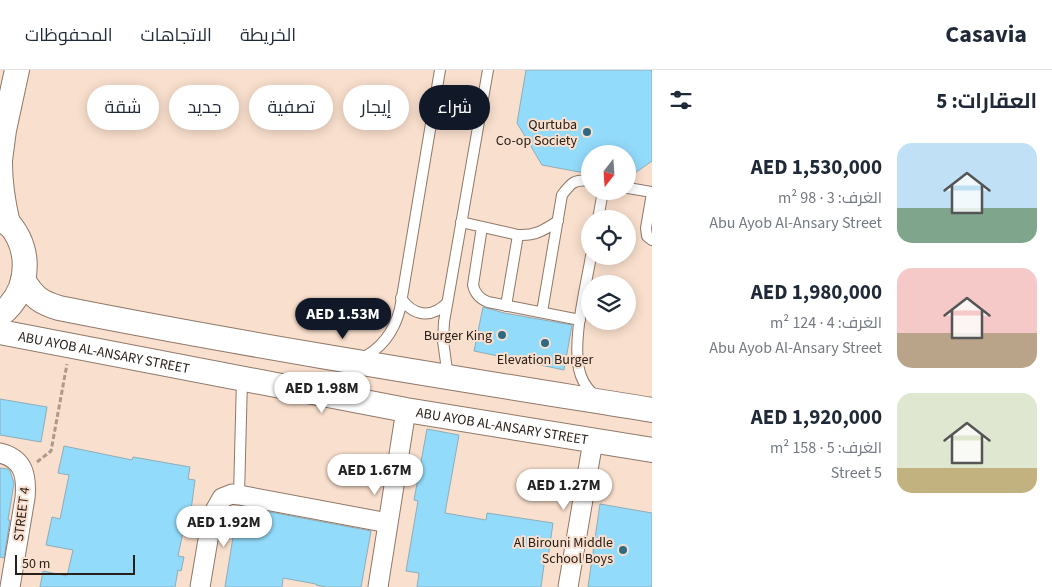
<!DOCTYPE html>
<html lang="ar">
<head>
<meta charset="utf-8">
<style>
  :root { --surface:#fff; --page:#f2f2f3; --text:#1f2937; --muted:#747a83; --line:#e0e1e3; --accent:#111827 }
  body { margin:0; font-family:"Source Sans 3",Cairo,sans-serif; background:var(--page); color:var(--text); direction:rtl; height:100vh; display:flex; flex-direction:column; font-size:19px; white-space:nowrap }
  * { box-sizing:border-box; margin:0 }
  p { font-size:16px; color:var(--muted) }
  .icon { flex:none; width:28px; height:28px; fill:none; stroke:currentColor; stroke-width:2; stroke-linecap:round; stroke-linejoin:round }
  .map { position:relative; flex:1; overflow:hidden; direction:ltr }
  .details { display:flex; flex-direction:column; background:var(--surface); width:400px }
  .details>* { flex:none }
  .hud { position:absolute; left:15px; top:15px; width:475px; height:45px; direction:rtl; display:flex; gap:10px }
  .needle { width:32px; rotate:197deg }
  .tools { position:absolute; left:581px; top:75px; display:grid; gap:10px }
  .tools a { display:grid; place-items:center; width:55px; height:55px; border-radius:50%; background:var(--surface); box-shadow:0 2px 12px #0003; font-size:25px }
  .scale { position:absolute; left:15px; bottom:12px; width:120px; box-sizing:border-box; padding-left:5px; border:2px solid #2a201a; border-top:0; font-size:14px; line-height:18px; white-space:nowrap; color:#2a201a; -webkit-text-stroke:4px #f9dfcd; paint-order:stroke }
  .price { position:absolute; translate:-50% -42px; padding:0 11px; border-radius:18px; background:#fff; color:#222; font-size:16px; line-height:32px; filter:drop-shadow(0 1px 2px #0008) }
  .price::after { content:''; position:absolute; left:50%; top:30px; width:15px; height:11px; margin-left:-8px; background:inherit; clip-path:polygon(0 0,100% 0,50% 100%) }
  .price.on { background:var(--accent); color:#fff }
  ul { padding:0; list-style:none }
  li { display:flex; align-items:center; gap:15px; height:125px; padding:0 15px }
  li span { display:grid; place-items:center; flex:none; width:140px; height:100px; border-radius:15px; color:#555 }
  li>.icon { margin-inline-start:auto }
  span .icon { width:60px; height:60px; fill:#fffc; stroke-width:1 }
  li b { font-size:21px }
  h2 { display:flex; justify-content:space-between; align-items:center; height:60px; padding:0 15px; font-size:21px }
  .tag { padding:0 18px; border-radius:22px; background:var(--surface); box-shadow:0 2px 12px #0003; font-size:18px; line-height:45px }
  .tag.on { background:var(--accent); color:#fff }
  header { display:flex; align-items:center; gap:30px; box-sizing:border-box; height:70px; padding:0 25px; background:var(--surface); border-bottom:1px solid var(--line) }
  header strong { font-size:24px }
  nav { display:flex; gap:28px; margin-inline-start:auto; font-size:18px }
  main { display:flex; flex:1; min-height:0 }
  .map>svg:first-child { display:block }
</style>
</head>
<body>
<header>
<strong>Casavia</strong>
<nav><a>الخريطة</a><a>الاتجاهات</a><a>المحفوظات</a></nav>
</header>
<main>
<section class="details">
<h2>العقارات: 5<svg class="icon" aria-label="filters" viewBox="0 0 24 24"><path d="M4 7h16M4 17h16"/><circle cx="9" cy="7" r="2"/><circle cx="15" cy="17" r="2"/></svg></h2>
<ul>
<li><span style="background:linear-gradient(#bfe0f5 65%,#7fa58c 0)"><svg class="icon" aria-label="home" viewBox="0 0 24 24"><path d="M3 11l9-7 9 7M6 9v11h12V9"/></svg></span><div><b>AED 1,530,000</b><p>الغرف: 3 · 98 m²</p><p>Abu Ayob Al-Ansary Street</p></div></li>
<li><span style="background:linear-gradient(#f6c9c9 65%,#b9a48a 0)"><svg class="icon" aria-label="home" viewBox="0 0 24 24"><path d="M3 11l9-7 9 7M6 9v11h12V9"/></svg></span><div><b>AED 1,980,000</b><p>الغرف: 4 · 124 m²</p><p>Abu Ayob Al-Ansary Street</p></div></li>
<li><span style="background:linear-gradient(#dfe7d0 75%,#c2b280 0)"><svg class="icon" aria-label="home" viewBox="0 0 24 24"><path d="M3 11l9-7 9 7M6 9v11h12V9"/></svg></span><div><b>AED 1,920,000</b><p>الغرف: 5 · 158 m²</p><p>Street 5</p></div></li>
</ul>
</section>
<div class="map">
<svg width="652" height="517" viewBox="0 0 652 517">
  <rect width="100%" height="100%" fill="#f9dfcd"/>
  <path fill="#93dbfb" stroke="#8facb9" d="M 526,0 L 652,0 L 652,91 L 628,108 L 628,84 L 590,84 L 590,104 L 542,95 L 517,53 Z
    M 483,237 L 504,243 L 572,255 L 564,300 L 474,281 Z
    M 0,329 L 47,337 L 41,372 L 0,365 Z
    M 427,359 L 459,365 L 445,443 L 486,450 L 487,443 L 553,453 L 548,488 L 545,488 L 541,517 L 417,517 L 419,503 L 406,501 L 418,431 L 414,430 Z
    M 64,376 L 132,390 L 133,387 L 190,397 L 188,409 L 195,410 L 188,463 L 183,462 L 178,486 L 184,487 L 181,501 L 178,500 L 175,517 L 40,517 L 43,501 L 67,506 L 73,480 L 46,475 L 52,447 L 60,449 L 69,405 L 58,403 Z
    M 0,398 L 8,399 L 10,401 L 14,413 L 8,450 L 10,450 L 4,488 L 0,487 Z
    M 600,434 L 652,443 L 652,517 L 588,517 Z
    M 238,436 L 371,461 L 361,517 L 326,517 L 316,515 L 316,514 L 283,508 L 282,517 L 225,517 Z"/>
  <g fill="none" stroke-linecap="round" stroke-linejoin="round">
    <defs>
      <path id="service" d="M 628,118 L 652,122
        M 652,123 L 646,158 L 647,166 L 652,170
        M 598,149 L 603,121
        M 461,152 L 518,165 C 536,166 544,160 558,151
        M 482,157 L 473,215 C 475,224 480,229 488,232 L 580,250
        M 591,186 C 586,217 570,277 581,306 C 584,315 590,321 597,328
        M 401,228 C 413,246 431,249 447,233
        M 506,236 L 518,165
        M 542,242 L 562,125 C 571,113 574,109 590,111
        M 360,289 C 382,279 394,262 400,239 L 440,0
        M 448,307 L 443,271 L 444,252 L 488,0
        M 239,425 L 242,309"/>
      <path id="minor" d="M 0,383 C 24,389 27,406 25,428 L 10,517
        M 200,517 L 212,446 L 222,428 L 232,424 L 239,425 L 388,453
        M 378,517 L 406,340
        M 568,517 L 593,371"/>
      <g id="tertiary">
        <path d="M 0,90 L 4,60 L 17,0"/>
        <path d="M 0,93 C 0,114 3,133 8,154"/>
        <path d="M 0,145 C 33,172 33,219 0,245"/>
        <path d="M 23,210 C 34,227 39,232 59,238 C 255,277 454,308 652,340"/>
        <path id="s1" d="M 0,262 L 406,340 L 652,380"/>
      </g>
    </defs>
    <use href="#service" stroke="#8f7869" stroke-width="12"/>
    <use href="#minor" stroke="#8f7869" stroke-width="21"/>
    <use href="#tertiary" stroke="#8f7869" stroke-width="26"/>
    <path stroke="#ad998c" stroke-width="3" stroke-dasharray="5 2.5" stroke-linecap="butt" d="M 37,392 L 51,381 L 67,294"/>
    <use href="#service" stroke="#fff" stroke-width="10"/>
    <use href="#minor" stroke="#fff" stroke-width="19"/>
    <use href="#tertiary" stroke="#fff" stroke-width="24"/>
  </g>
  <g fill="#2f6a82" stroke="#f9dfcd" stroke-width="2">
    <circle cx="587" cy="62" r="5"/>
    <circle cx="502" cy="265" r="5"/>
    <circle cx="545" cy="273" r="5"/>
    <circle cx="623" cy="480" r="5"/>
  </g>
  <g text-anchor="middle" stroke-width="4" stroke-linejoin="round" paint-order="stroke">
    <g font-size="14" fill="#2a201a" stroke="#f9dfcd" text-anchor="end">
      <text x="577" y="59">Qurtuba<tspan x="577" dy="16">Co-op Society</tspan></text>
      <text x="492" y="270">Burger King</text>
      <text x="545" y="294" text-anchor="middle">Elevation Burger</text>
      <text x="613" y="477">Al Birouni Middle<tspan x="613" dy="16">School Boys</tspan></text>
    </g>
    <g font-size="14" fill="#2a201a" stroke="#f9dfcd">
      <text dy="5" stroke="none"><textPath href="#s1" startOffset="106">ABU AYOB AL-ANSARY STREET</textPath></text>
      <text dy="5" stroke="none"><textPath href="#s1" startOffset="511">ABU AYOB AL-ANSARY STREET</textPath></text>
      <text transform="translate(21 444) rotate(-83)" y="5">STREET 4</text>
    </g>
  </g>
</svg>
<div class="tools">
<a><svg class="needle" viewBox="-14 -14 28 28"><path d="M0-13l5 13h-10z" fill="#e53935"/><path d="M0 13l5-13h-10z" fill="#747a83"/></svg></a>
<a><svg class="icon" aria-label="locate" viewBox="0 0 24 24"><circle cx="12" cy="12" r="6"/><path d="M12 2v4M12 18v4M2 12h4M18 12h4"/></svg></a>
<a><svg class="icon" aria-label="layers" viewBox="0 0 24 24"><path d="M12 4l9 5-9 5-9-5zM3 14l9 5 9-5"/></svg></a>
</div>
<div class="scale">50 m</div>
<b class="price on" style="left:343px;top:270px">AED 1.53M</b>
<b class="price" style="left:322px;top:344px">AED 1.98M</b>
<b class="price" style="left:375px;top:426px">AED 1.67M</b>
<b class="price" style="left:564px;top:441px">AED 1.27M</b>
<b class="price" style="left:224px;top:478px">AED 1.92M</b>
<div class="hud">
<a class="tag on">شراء</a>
<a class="tag">إيجار</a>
<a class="tag">تصفية</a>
<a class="tag">جديد</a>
<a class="tag">شقة</a>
</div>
</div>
</main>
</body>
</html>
